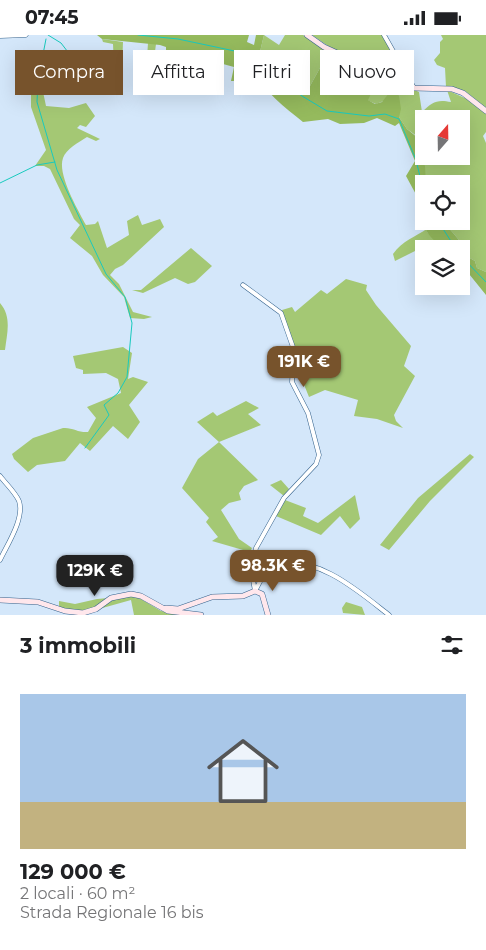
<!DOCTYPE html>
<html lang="it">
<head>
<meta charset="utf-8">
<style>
  :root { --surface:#fff; --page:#f6f6f6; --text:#202124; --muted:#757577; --accent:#77532c }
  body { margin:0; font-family:Montserrat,sans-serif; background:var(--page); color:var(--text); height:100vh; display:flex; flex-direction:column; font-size:19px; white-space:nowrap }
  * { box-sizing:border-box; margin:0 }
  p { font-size:16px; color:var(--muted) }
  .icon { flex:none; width:28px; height:28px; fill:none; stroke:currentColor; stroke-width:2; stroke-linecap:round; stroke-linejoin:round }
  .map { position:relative; height:580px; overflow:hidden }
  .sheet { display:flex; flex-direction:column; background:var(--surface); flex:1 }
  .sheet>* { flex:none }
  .top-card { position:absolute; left:15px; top:15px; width:456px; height:45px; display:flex; gap:10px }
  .needle { width:32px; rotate:20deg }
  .buttons { position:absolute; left:415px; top:75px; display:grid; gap:10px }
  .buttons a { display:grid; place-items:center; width:55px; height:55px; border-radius:0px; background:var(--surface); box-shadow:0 5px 20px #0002; font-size:25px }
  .price { position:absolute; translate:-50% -42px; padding:0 11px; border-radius:10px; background:var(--accent); color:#fff; font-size:16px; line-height:32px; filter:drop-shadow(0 1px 2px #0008) }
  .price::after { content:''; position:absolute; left:50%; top:30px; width:15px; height:11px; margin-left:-8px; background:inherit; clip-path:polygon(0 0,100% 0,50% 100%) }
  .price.active { background:#222; color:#fff }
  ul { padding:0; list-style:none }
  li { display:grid; align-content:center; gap:10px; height:265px; padding:0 20px }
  li span { display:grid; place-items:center; height:155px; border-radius:0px; color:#555 }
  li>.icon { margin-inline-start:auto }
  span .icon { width:90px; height:90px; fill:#fffc; stroke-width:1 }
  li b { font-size:21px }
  h2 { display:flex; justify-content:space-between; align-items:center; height:60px; padding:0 20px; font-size:21px }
  .chip { padding:0 18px; border-radius:0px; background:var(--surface); box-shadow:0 5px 20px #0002; font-size:18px; line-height:45px }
  .chip.active { background:var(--accent); color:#fff }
  .status { display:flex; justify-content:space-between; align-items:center; height:35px; padding:0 25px; background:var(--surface); direction:ltr }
  .status svg { height:14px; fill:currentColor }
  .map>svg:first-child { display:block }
</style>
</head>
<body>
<div class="status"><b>07:45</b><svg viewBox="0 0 49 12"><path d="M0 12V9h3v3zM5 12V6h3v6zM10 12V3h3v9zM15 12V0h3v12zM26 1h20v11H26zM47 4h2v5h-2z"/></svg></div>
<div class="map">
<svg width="486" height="580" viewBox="0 0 486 580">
  <rect width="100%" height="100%" fill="#d4e7fa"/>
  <path fill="#a4c874" d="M 264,0 L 279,10 L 285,0 L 303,0 L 330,17 L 369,34 L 356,52 L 345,49 L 325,49 L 323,43 L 331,28 L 326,22 L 310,51 L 305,51 L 259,21 Z
    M 312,0 L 382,0 L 410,46 L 406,48 L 334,15 Z
    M 441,0 L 486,0 L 486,73 L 465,56 L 446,52 L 445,33 L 437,30 L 434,25 L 440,18 L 440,7 L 443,4 Z
    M 102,4 L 123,7 L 122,33 L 114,31 L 113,9 L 103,7 Z
    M 148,8 L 156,9 L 152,39 L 146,38 Z
    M 186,26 L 206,28 L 199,46 L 182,43 Z
    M 39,27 L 45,27 L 42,52 L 46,71 L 69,73 L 86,68 L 95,81 L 86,92 L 80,90 L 77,93 L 100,104 L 96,106 L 87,102 C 79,107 66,114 63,123 C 57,139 78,175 86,190 L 95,189 L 98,186 L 107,213 L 129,200 L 127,186 L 138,180 L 142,190 L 160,184 L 164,192 L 123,230 L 115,234 L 110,240 L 119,249 L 133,277 L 152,282 L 144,284 L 130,283 L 124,262 L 103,240 L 92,221 L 70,203 L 80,190 L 74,184 L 50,134 L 44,131 L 35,131 L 46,115 L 31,72 L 31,59 Z
    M 380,40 L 419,57 L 422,77 C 432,67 437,64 451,67 L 447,55 L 467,64 L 486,78 L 486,97 L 483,101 L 486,108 L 486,237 L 477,233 L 475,226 L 468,222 C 465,208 452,199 444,186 L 461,186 L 461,149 L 425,148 L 425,121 L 461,121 L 461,84 L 424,84 L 424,114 L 418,102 L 407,94 L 399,82 L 399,60 L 376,69 L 367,65 Z
    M 428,193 L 427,197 L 441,210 L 423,212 L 395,226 L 393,219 C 403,205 414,203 428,193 Z
    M 191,213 L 212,231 L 195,247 L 188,249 L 175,243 L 143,258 L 132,255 L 141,255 Z
    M 346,244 L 367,250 L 366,255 L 376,270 L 411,311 L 404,331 L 415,341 L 394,380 L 396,386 L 403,393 L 377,384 L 354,381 L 358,365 L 325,355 L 309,362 L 297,332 L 297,322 L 282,275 L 292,272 L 295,277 L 321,255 L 327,259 Z
    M 0,268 C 12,282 7,298 5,315 L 0,315 Z
    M 123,312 L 132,318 L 128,344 L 133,342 L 148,347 L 129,370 L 140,387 L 128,404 L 113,391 L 90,416 L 80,408 L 65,426 L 37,430 L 28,437 L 14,424 L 12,419 L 33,403 L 63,393 C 72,392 79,398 88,397 L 96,383 L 87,372 L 121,358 L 118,344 L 106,338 L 83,339 L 83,335 L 76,333 L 73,321 Z
    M 246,366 L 259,373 L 248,379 L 261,390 L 219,407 L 258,445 L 244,451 L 239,458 L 241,465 L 229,468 L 221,475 L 239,504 L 252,513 L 250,517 L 212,506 L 218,502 L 206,487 L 209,483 L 182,453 L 198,424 L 219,407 L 197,387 L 213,377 L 217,381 Z
    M 470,419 L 474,422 L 430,466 L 389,515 L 380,510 L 418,463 Z
    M 281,445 L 289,454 L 284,461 L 270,450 Z
    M 355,460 L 360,484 L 350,494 L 340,481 L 321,500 L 276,481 L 285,465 L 306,473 L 303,481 L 318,488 Z
    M 132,561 L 141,564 L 161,576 L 187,580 L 134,580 L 131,565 L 81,579 L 59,572 L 59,566 L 75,569 L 97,564 Z
    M 346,567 L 362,572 L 365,580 L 343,578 L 342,573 Z"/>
  <path fill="#95ba5d" d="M 97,0 L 249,0 L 247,7 L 254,10 L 256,0 L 264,0 L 259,21 L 305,51 L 310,51 L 326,22 L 331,23 L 323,42 L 325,49 L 329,49 L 334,44 L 338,50 L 349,46 L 356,52 L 369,34 L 380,40 L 368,65 L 375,69 L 382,67 L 397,48 L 401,74 L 399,82 L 407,94 L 418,103 L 424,114 L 426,149 L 424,149 L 424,179 L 419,165 L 406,141 L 415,126 L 399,88 L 395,91 L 377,83 L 364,88 L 340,89 L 328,84 L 303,87 C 283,71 263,56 252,32 C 246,40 242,47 231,46 L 234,32 L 223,29 L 213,49 L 199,46 L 206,28 L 166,23 L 166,12 L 160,10 L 102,4 Z
    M 426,186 L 444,186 C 452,199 465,208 468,222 L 475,226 L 477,233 L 486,237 L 486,260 L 461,229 L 461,214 C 445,214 437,211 427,197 Z"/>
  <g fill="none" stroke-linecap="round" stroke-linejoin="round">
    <path stroke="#19cabe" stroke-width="1" d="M 48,0 L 61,8 L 71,21 L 114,33
      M 138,0 L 178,4 L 244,18 L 302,61 L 327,76 L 369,81 L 385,79 L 399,84 L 416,125 L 424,158
      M 46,4 L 38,45 L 37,67 L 57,135 L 106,239 L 125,262 L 132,288 L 127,342 L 118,358 L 104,370 L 109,380 L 85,413
      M 0,148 L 37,130 L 55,127
      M 438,186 L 456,214
      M 461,221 L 486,247"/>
    <defs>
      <path id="street" d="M 384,0 L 414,53
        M 0,1 L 26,0
        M 243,250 L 281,278 L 294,315 L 292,347 L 308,378 L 319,420 L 316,429 L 284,463 L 256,513 L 251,534 L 255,556
        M 0,441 C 6,449 15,457 19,466 C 25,483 7,510 0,525
        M 255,556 L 265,537 L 274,529 C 318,520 357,555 389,580"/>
      <path id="secondary" d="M 307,0 L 324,12 L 414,53 L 452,54 L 463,58 L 486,76
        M 0,565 L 38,567 L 65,576 L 83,578 L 96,574 L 111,563 L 131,559 L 141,561 L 168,576 L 201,580
        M 166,573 L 178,574 L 212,562 L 243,561 L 255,556 L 262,559 L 268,580"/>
    </defs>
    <use href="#street" stroke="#35638d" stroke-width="5"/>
    <use href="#secondary" stroke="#35638d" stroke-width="6"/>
    <use href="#street" stroke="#fff" stroke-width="4"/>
    <use href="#secondary" stroke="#ffe7ec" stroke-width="5"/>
  </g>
</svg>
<div class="buttons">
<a><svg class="needle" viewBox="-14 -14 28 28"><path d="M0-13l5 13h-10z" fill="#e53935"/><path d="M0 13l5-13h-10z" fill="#757577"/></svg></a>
<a><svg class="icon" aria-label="locate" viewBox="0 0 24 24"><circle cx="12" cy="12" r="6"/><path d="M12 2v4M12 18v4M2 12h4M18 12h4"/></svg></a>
<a><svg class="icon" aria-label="layers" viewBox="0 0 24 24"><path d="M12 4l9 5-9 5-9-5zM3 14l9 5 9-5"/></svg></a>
</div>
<b class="price" style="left:304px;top:353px">191K €</b>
<b class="price" style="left:273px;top:557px">98.3K €</b>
<b class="price active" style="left:95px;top:562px">129K €</b>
<div class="top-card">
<a class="chip active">Compra</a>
<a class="chip">Affitta</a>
<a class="chip">Filtri</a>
<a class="chip">Nuovo</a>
</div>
</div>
<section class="sheet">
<h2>3 immobili<svg class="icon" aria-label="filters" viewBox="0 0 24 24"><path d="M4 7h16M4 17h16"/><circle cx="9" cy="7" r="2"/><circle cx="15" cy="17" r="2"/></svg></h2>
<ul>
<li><span style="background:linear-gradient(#a9c7e8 70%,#c2b280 0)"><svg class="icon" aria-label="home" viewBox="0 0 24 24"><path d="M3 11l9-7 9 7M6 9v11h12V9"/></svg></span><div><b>129 000 €</b><p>2 locali · 60 m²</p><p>Strada Regionale 16 bis</p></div></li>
</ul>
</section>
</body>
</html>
